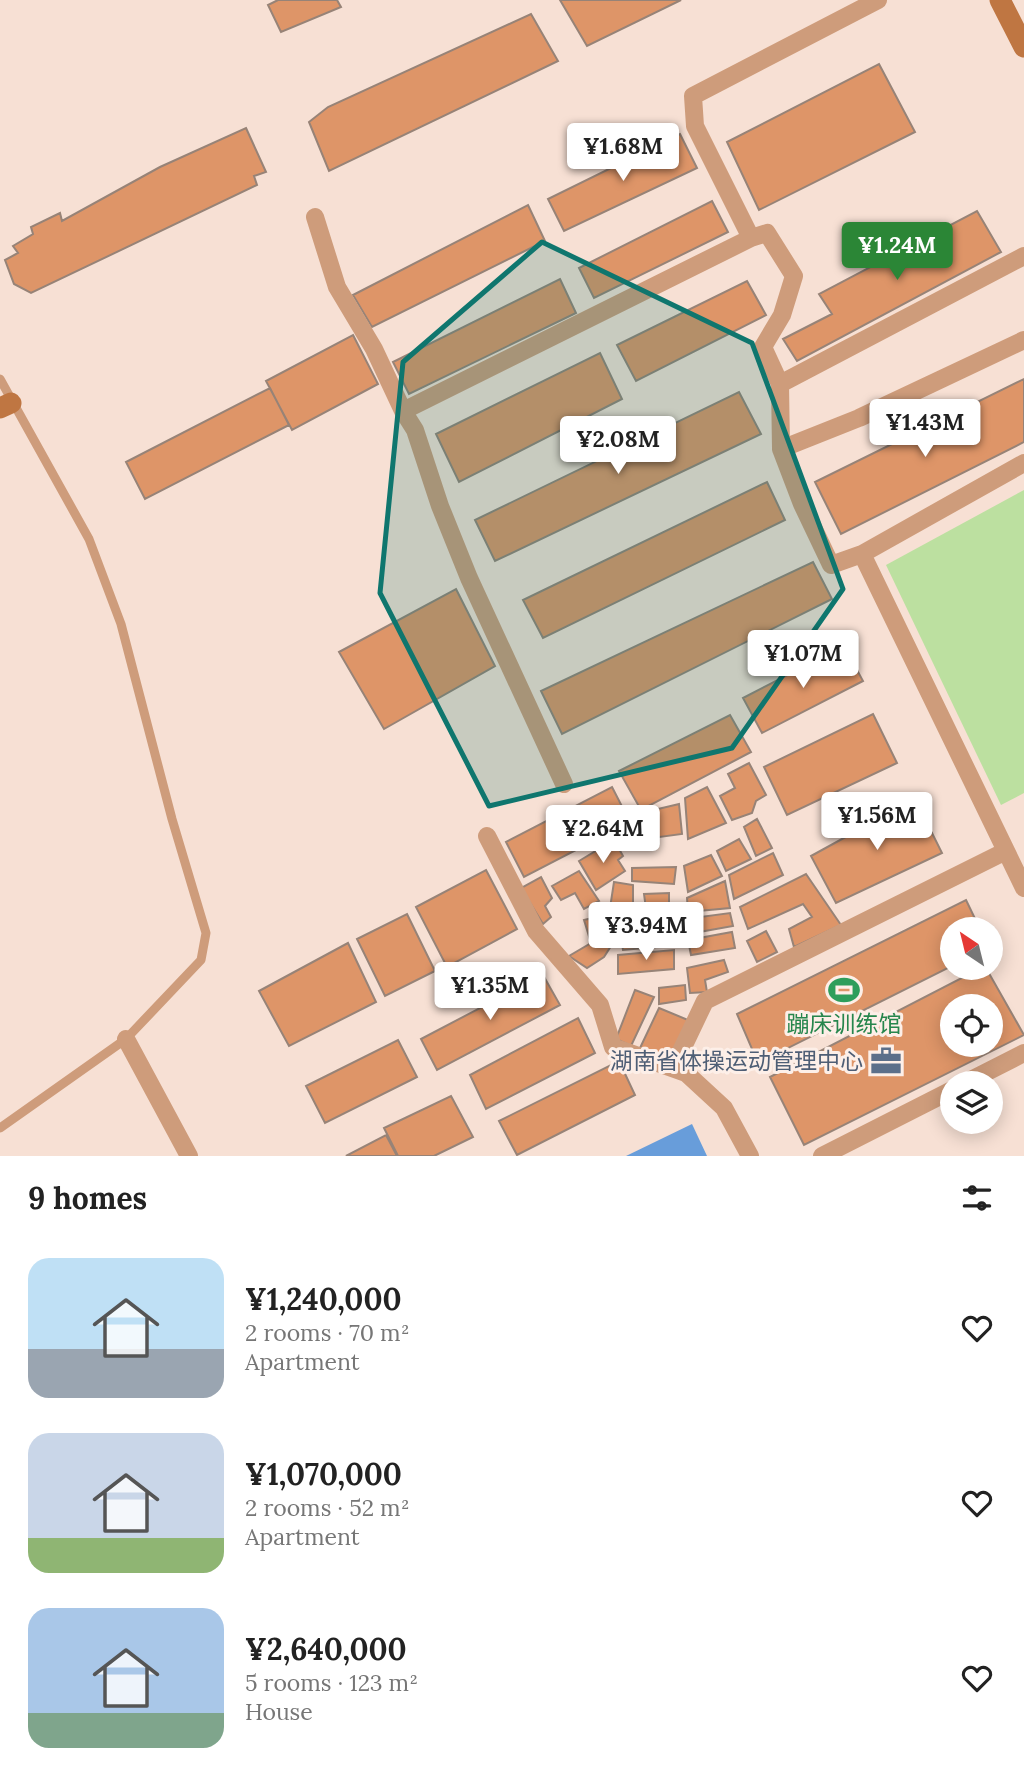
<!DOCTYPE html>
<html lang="en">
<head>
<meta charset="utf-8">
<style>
  :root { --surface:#fff; --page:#f6f6f6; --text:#222; --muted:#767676; --accent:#2b8636 }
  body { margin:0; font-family:Lora,"Noto Sans SC",serif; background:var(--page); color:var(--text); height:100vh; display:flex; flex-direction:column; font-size:26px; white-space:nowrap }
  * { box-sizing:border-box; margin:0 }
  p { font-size:23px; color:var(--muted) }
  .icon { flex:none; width:38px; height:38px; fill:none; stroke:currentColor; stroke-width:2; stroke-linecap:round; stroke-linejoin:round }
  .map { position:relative; height:1156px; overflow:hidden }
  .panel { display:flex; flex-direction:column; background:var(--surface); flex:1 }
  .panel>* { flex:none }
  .needle { width:46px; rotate:325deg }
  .buttons { position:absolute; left:940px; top:917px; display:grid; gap:14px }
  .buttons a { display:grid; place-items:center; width:63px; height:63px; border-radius:50%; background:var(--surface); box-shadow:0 4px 18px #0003; font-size:35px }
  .price { position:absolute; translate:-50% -60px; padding:0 16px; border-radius:7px; background:#fff; color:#222; font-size:23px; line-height:46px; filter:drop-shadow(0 2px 4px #0008) }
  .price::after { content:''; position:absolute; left:50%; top:42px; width:21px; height:16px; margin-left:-10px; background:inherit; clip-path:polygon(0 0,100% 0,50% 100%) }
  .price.on { background:var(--accent); color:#fff }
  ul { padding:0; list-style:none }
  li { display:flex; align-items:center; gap:21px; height:175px; padding:0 28px }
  li span { display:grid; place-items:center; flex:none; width:196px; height:140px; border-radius:21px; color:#555 }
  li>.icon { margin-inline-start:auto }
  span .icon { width:84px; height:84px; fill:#fffc; stroke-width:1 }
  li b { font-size:30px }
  h2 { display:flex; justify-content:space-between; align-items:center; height:84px; padding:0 28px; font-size:30px }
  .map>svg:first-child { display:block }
</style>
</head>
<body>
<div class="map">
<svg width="1024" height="1156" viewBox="0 0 1024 1156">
  <rect width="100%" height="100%" fill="#f7e0d4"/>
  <path fill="#bce0a0" d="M 1024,490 L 1024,793 L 1001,805 L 886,565 Z"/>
  <path fill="#689dda" d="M 692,1124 L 707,1156 L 626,1156 Z"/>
  <path fill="#de9568" stroke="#978377" stroke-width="2" fill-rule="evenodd" d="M 278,0 L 337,0 L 341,7 L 281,32 L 268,5 Z
    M 560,0 L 681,0 L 587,46 Z
    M 531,14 L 558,61 L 329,171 L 309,122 L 328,107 Z
    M 879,64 L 915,132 L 759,210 L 727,142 Z
    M 246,128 L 266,172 L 254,176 L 257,185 L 31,293 L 14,284 L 5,260 L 18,253 L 13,246 L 33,234 L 31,227 L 60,213 L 62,221 L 160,167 Z
    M 680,134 L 697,168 L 564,231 L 548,199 Z
    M 712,201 L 728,232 L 594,298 L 579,268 Z
    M 528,205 L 545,241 L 372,327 L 353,295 Z
    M 977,211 L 1001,252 L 797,361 L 783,339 L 832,314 L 819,294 Z
    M 560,279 L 576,313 L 409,394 L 393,362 Z
    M 747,281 L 766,315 L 636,381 L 617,345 Z
    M 353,335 L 378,384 L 292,430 L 266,381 Z
    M 600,353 L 622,399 L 459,482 L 436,434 Z
    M 1024,379 L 1024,442 L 841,534 L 815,482 Z
    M 270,388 L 289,425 L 145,499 L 126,462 Z
    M 739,392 L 761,434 L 495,561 L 475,520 Z
    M 767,482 L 785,520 L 543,638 L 523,600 Z
    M 813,562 L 832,599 L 562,734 L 541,691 Z
    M 456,589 L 495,666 L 384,729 L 339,652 Z
    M 844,646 L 863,681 L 762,733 L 743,698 Z
    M 873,714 L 897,763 L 787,815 L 764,767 Z
    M 730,715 L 751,752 L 641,810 L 619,771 Z
    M 749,763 L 766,795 L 756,801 L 752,813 L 732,820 L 720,796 L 735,788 L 728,774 Z
    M 612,787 L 630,822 L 524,877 L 506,842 Z
    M 707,787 L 726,823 L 688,839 L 685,798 Z
    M 915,799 L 942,853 L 836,903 L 811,856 Z
    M 679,804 L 682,834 L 645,839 L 641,813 Z
    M 757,819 L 772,848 L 756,856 L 744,827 Z
    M 739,839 L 751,859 L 726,871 L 717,851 Z
    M 614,840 L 623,856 L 618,860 L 625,871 L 596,890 L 579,861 Z
    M 773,853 L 783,875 L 734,899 L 729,875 Z
    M 711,855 L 722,876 L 688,892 L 684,866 Z
    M 676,867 L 674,884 L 632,881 L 632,868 Z
    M 486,870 L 517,929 L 447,967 L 416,907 Z
    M 579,871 L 599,901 L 584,909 L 575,893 L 561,900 L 552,886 Z
    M 806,874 L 841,925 L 794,947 L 789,929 L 812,917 L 803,904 L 748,929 L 740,907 Z
    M 541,877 L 552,898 L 545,906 L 551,917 L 543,924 L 521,888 Z
    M 725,881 L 730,908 L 688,912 L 687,898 Z
    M 614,882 L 633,885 L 633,905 L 610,908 Z
    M 669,893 L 669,907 L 646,909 L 644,894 Z
    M 966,900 L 980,929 L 952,929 L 952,966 L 758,1063 L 737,1014 Z
    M 627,910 L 618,935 L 604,957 L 587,968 L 569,956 L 591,943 L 584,920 Z
    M 730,913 L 733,926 L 688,934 L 685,919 Z
    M 407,914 L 435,971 L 385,996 L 357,939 Z
    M 669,916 L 670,930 L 629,932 L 631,919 Z
    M 766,931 L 777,952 L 757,962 L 747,941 Z
    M 732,932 L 735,948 L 691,955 L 688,940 Z
    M 666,934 L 667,946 L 623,950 L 621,938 Z
    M 348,943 L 376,1002 L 289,1046 L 259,991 Z
    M 674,950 L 674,969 L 618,974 L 618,955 Z
    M 724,960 L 728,972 L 705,980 L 707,992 L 690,993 L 687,968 Z
    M 981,968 L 986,968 L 1024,1035 L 804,1145 L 770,1077 ZM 952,1006 L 990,1006 L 990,1045 L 952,1045 Z
    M 543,975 L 560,1005 L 437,1070 L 421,1039 Z
    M 685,985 L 686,1000 L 659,1004 L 659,988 Z
    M 635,990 L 654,997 L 631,1046 L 616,1039 Z
    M 659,1008 L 688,1020 L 670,1060 L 640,1048 Z
    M 578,1018 L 595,1053 L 486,1109 L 470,1075 Z
    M 398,1040 L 417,1077 L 325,1123 L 306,1086 Z
    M 619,1061 L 635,1095 L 517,1155 L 499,1121 Z
    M 451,1096 L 473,1137 L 434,1156 L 398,1156 L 384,1128 Z
    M 386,1135 L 397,1156 L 346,1156 Z"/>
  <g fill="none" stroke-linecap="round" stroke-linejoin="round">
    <path stroke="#ce9c7b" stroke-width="9" d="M 0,379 L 89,539 L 121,624 L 172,819 L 206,933 L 201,960 L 126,1039 L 0,1128"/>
    <path stroke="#ce9c7b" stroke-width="18" d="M 878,0 L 693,96 L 695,126 L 751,238 L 767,233 L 794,276 L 782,315 L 763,347 L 780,384 L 1024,256
      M 315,217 L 337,287 L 374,349 L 403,411 L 415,430 L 440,506 L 469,578 L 564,784
      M 1024,340 L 859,418 L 781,449 L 802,504 L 831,565 L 862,554 L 1024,888
      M 780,384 L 781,449
      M 403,411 L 751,238
      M 862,554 L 1024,463
      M 487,836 L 536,931 L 600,1005 L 613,1047 L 686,1073 L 724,1108 L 750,1156
      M 126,1039 L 189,1156
      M 673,1068 L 705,1001 L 1006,851
      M 965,1083 L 1024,1053
      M 822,1156 L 952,1090"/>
    <path stroke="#bf7642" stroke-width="21" d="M 1000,0 L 1024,47
      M 0,408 L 11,403"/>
  </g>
  <path fill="#0f766e" fill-opacity="0.2" stroke="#0f766e" stroke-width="5" stroke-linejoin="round" d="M 542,242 L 752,343 L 843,589 L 732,748 L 489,806 L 380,593 L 403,362 Z"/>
  <defs>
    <symbol id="stadium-bare" viewBox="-9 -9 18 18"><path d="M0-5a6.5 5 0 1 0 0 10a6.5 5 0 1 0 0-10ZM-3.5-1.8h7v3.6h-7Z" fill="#2e9e5b" stroke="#fdefe8" stroke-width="2.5" paint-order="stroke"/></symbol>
    <symbol id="office-bare" viewBox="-9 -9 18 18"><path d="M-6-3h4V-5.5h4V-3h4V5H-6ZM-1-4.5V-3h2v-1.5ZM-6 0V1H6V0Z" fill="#5c6f8a" stroke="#fdefe8" stroke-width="2.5" paint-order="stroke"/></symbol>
  </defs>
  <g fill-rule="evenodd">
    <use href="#stadium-bare" x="822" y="968" width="44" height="44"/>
    <use href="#office-bare" x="864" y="1039" width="44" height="44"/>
  </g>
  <g text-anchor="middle" stroke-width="6" stroke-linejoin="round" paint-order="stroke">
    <g font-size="23" fill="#27864d" stroke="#fdefe8">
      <text x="844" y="1032">蹦床训练馆</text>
    </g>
    <g font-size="23" fill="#4e5e75" stroke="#fdefe8" text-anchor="end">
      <text x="863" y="1069">湖南省体操运动管理中心</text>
    </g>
  </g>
</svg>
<div class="buttons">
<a><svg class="needle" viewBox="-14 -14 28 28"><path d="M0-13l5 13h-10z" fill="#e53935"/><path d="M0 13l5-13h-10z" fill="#767676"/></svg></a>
<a><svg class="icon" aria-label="locate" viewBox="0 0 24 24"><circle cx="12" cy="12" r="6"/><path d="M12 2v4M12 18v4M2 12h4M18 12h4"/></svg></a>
<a><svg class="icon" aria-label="layers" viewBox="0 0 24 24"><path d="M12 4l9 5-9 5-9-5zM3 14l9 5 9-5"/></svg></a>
</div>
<b class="price" style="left:623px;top:183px">¥1.68M</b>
<b class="price on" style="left:897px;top:282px">¥1.24M</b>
<b class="price" style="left:925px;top:459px">¥1.43M</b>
<b class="price" style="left:618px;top:476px">¥2.08M</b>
<b class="price" style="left:803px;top:690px">¥1.07M</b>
<b class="price" style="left:877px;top:852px">¥1.56M</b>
<b class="price" style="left:603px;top:865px">¥2.64M</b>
<b class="price" style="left:646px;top:962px">¥3.94M</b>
<b class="price" style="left:490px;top:1022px">¥1.35M</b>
</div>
<section class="panel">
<h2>9 homes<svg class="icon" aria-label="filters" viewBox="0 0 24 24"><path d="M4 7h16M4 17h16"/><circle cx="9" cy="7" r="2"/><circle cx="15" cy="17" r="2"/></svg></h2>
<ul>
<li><span style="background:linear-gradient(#bfe0f5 65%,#9aa5b1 0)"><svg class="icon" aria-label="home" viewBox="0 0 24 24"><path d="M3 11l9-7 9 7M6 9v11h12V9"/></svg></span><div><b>¥1,240,000</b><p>2 rooms · 70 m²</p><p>Apartment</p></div><svg class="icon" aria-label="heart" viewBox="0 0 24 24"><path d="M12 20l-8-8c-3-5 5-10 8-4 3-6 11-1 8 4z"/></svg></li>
<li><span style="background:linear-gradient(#c9d6e8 75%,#8fb573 0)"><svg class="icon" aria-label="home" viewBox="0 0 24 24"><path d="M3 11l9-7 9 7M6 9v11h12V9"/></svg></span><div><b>¥1,070,000</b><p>2 rooms · 52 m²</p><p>Apartment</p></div><svg class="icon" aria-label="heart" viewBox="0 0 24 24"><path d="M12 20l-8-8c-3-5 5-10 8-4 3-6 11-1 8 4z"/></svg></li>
<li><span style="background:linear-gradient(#a9c7e8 75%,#7fa58c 0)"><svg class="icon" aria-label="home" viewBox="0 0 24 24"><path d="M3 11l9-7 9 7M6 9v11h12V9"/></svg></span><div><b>¥2,640,000</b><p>5 rooms · 123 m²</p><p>House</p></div><svg class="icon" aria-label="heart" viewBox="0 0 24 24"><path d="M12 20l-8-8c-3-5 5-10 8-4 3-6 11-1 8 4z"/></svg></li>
</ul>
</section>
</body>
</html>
